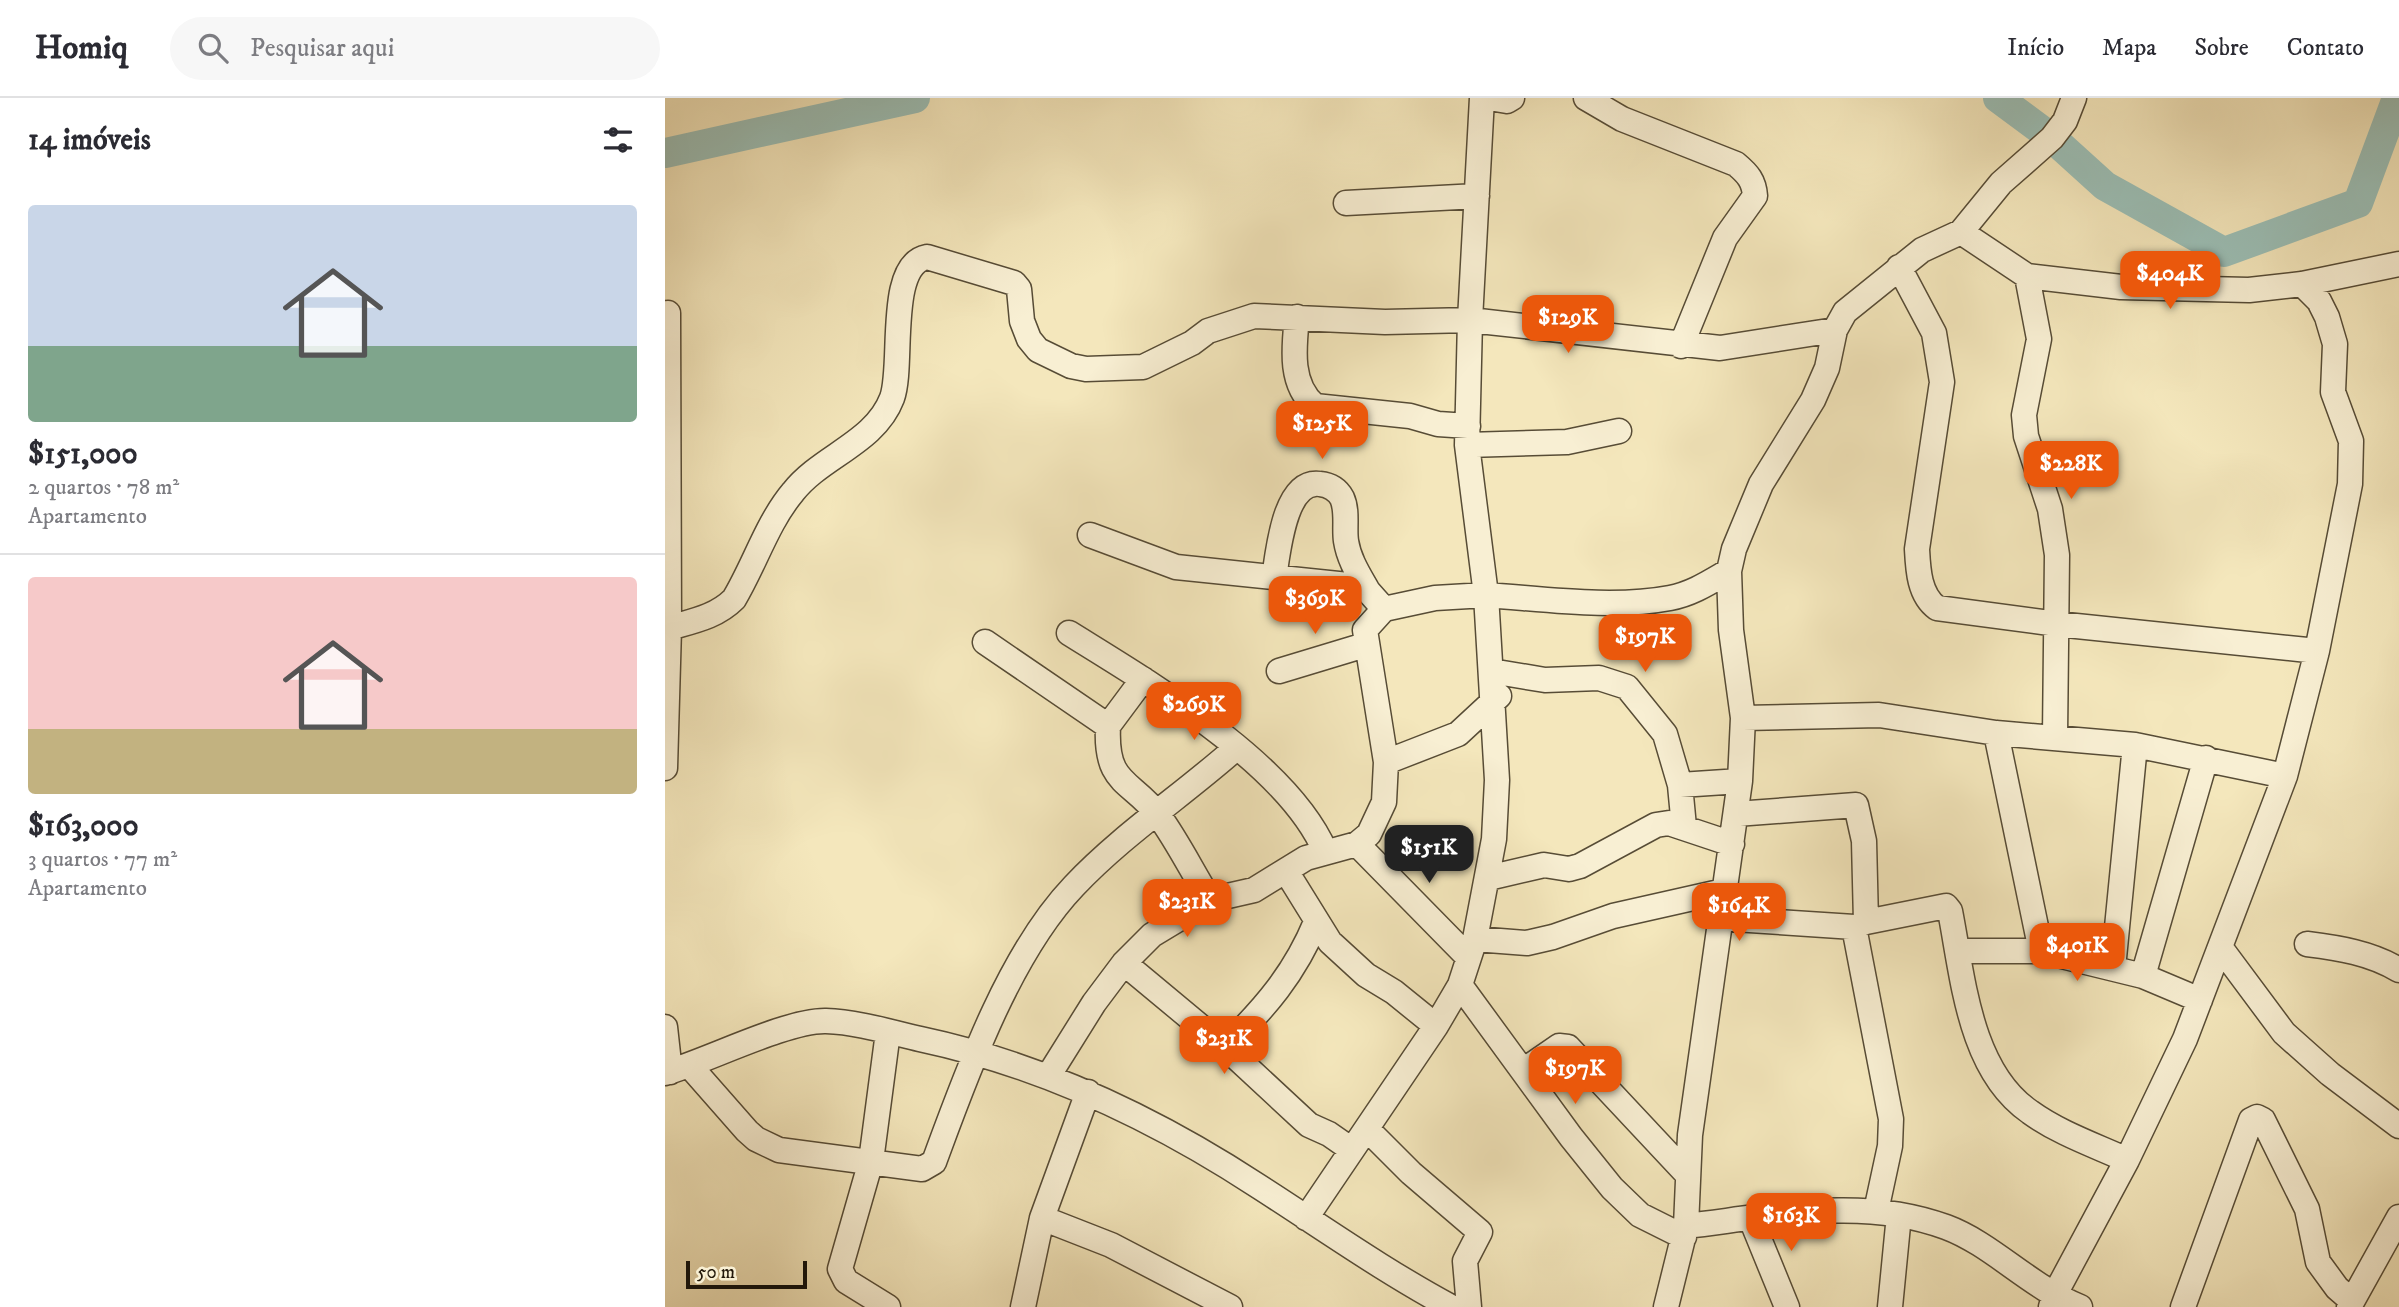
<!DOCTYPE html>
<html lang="pt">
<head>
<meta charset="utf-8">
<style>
  :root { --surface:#fff; --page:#f7f7f7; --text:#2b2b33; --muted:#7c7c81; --line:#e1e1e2; --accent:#ea580c }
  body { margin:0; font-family:"IM FELL DW Pica",serif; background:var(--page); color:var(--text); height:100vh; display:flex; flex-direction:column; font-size:26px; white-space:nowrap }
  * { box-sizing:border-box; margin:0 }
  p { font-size:23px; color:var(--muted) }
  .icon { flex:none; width:38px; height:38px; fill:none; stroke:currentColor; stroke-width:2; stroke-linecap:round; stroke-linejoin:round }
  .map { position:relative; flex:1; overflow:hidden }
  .side { display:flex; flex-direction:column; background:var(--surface); width:665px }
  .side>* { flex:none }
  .scale { position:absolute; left:21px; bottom:18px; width:121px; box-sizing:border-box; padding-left:7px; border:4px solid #23180a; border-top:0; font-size:19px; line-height:24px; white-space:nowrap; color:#23180a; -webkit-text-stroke:5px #f8efd3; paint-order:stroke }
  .price { position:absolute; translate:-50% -60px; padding:0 16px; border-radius:14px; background:var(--accent); color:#fff; font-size:23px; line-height:46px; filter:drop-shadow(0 2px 4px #0008) }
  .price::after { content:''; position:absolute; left:50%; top:42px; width:21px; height:16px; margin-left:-10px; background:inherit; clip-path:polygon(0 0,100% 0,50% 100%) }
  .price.current { background:#222; color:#fff }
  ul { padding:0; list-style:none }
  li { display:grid; align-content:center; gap:14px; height:371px; padding:0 28px }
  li+li { border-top:2px solid var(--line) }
  li span { display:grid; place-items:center; height:217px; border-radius:7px; color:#555 }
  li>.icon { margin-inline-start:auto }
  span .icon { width:126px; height:126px; fill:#fffc; stroke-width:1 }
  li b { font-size:30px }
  h2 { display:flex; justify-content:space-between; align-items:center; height:84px; padding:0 28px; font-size:30px }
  header { display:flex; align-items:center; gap:42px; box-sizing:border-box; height:98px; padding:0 35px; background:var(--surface); border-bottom:2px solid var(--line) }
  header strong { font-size:33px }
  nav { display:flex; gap:38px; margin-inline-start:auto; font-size:24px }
  .search { width:490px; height:63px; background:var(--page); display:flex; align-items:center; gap:18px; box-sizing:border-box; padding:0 24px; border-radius:38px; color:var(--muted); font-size:26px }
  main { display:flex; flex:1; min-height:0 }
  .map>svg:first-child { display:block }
</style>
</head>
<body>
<header>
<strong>Homiq</strong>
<div class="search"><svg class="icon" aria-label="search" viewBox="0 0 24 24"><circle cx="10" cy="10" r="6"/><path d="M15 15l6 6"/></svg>Pesquisar aqui</div>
<nav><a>Início</a><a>Mapa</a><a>Sobre</a><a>Contato</a></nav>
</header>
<main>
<section class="side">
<h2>14 imóveis<svg class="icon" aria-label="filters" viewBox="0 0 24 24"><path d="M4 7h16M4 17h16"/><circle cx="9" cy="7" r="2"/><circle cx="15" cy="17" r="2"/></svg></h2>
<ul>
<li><span style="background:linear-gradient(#c9d6e8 65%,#7fa58c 0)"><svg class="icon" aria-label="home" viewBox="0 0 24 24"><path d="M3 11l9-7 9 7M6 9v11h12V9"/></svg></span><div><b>$151,000</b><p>2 quartos · 78 m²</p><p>Apartamento</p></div></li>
<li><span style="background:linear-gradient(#f6c9c9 70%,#c2b280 0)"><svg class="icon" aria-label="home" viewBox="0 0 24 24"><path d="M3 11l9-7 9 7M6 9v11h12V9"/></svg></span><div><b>$163,000</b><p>3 quartos · 77 m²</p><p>Apartamento</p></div></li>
</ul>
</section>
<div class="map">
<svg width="1734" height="1209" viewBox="0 0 1734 1209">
  <rect width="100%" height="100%" fill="#f4e7bc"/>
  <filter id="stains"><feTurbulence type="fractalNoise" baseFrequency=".00286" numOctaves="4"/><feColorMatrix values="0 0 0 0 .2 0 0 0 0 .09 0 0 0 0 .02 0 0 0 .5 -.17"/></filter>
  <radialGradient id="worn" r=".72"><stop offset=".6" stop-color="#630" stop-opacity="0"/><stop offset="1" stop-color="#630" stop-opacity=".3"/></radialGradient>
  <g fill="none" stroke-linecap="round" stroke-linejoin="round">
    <path stroke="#9cbfb6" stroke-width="30" d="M 1333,0 L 1387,40 L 1440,88 L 1559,154 L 1693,105 L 1732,0
      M 0,55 L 250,0"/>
    <defs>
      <path id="minor" d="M 817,0 L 805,222 L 802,347 L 821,497 C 880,501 947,511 1005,500 C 1027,496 1045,484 1064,473
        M 824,0 L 842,3 L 847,0
        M 921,0 L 957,21 L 1071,66 C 1083,76 1089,83 1090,98 L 1060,140 L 1016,248
        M 681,105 L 812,98
        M 1296,134 L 1362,178 L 1456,189 L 1584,192 L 1637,186 L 1734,166
        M 1234,169 L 1269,235 L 1277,284 L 1252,451 C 1253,471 1254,497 1272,510 L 1392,526 L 1652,553
        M 1362,178 L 1374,241 L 1359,317 L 1361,338 L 1385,411 L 1392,457 L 1390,638
        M 632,219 C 629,249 624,286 650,308 L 745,318 L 773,326 L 803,328
        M 802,347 L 902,344 L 954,333
        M 425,437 L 511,469 L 683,487 L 703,493 L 719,511
        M 609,480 C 613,455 619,381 655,386 C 665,387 672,391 677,400 C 683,413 679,430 681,443 C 684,462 694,477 703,493
        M 4,530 C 28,523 51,519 69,501 C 90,466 102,425 128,394 C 156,358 210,345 227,300 C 239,268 221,167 262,159 L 349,185 L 354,191 L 357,223 L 364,241 L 373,252 L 406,268 L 421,271 L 478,269 L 527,245 L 543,233 L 589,218 L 720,224 L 805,222 L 1055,250 L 1170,232
        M 404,535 C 484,585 622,665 660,753
        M 320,544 L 443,628 L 478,581
        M 614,573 L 700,547
        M 826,573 L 880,582 L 934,580 L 962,589 L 1000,636 L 1015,687 L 1019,729
        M 1078,620 L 1214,617 L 1331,635 L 1470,647 L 1620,678
        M 443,628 C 440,688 466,681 494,718 C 513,744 528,775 545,802
        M 1331,635 L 1376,853
        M 721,664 L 793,636 L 834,598
        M 0,670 L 4,530 L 3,215
        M 1015,687 L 1075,683
        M 1071,716 L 1191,707 L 1199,743 L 1201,824
        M 692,746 L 803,859
        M 621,773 L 665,844 L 701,877 L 729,894 L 771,928
        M 823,780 L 879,767 L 904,771 L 915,768 L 991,727 L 1004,725 L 1067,746
        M 1054,820 L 1189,829 L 1201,824 L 1281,808 L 1285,813 C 1298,879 1304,972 1365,1014 C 1394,1035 1429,1047 1462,1062
        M 1189,829 L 1226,1021 L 1225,1048 L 1211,1113
        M 810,841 L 862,845 L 888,839 L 948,818 L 1059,793
        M 1642,846 C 1674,850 1706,855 1734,872
        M 1555,849 L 1619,935 L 1665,976 L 1734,1028
        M 1293,853 L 1376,853 L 1478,878 L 1535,902
        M 459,865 L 560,949 L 644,1027 L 664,1036 L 687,1052
        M 1448,870 L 1470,647
        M 1478,878 L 1541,660
        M 795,887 L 906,1039 L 947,1090 L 975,1117 L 1019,1139
        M 0,929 L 5,974
        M 560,949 C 600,910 630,875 651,824
        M 24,967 L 82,1033 L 91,1041 L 114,1052 L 257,1071 L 269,1064 C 301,977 344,856 409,788 C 457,737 518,697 571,650
        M 858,973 L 894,948 L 903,949 L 1021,1075
        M 0,975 C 42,963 122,922 161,923 C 192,924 225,934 255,941 C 377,967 489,1020 593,1088 C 657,1129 719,1173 786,1209
        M 384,977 L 429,905 L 459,865 L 487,837 L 545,802 L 589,792 L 641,760 L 692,746 L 704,736 L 719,704 L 721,664 L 700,532 L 719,511 L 770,500 L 821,497 L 832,682 L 829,741 L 810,841 L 795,887 L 771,928 L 641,1120
        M 423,994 L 377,1120 L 446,1147 L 565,1209
        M 703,1032 L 746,1075 L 815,1134 L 800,1163 L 804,1209
        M 1086,1121 L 1122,1209
        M 1021,1128 C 1107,1118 1198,1098 1281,1129 C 1327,1146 1365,1189 1415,1209
        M 223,1209 L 181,1183 L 175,1171 L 206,1063 L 223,934
        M 358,1209 L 377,1120
        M 1001,1209 L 1021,1128 L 1025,1037 L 1075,683 L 1078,620 L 1066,532 L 1064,473 L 1069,451 L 1096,386 L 1148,302 L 1162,270 L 1170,232 L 1180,214 L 1257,152 L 1296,134 L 1336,85 L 1387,40 L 1400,23 L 1409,0
        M 1225,1209 L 1234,1117
        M 1386,1209 L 1389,1198 L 1462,1062 L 1520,941 L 1620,678 L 1652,553 L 1685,386 L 1686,343 L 1668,294 L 1670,246 L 1662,219 L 1654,203 L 1637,186
        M 1518,1209 L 1586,1022 L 1592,1019 L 1598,1022 L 1642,1111 L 1653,1164 L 1672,1190 L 1687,1203
        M 1684,1209 L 1734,1119"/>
    </defs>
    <use href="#minor" stroke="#574c36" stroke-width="27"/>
    <use href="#minor" stroke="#f8efd3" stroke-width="24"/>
  </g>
  <rect width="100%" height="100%" filter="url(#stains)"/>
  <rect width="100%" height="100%" fill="url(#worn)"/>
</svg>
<div class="scale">50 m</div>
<b class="price" style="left:1505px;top:213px">$404K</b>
<b class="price" style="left:903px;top:257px">$129K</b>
<b class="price" style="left:657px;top:363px">$125K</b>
<b class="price" style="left:1406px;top:403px">$228K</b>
<b class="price" style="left:650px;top:538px">$369K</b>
<b class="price" style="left:980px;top:576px">$197K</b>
<b class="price" style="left:529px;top:644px">$269K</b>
<b class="price current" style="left:764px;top:787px">$151K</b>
<b class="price" style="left:522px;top:841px">$231K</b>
<b class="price" style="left:1074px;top:845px">$164K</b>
<b class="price" style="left:1412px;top:885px">$401K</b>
<b class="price" style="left:559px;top:978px">$231K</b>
<b class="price" style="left:910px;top:1008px">$197K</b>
<b class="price" style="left:1126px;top:1155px">$163K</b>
</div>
</main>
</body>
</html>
